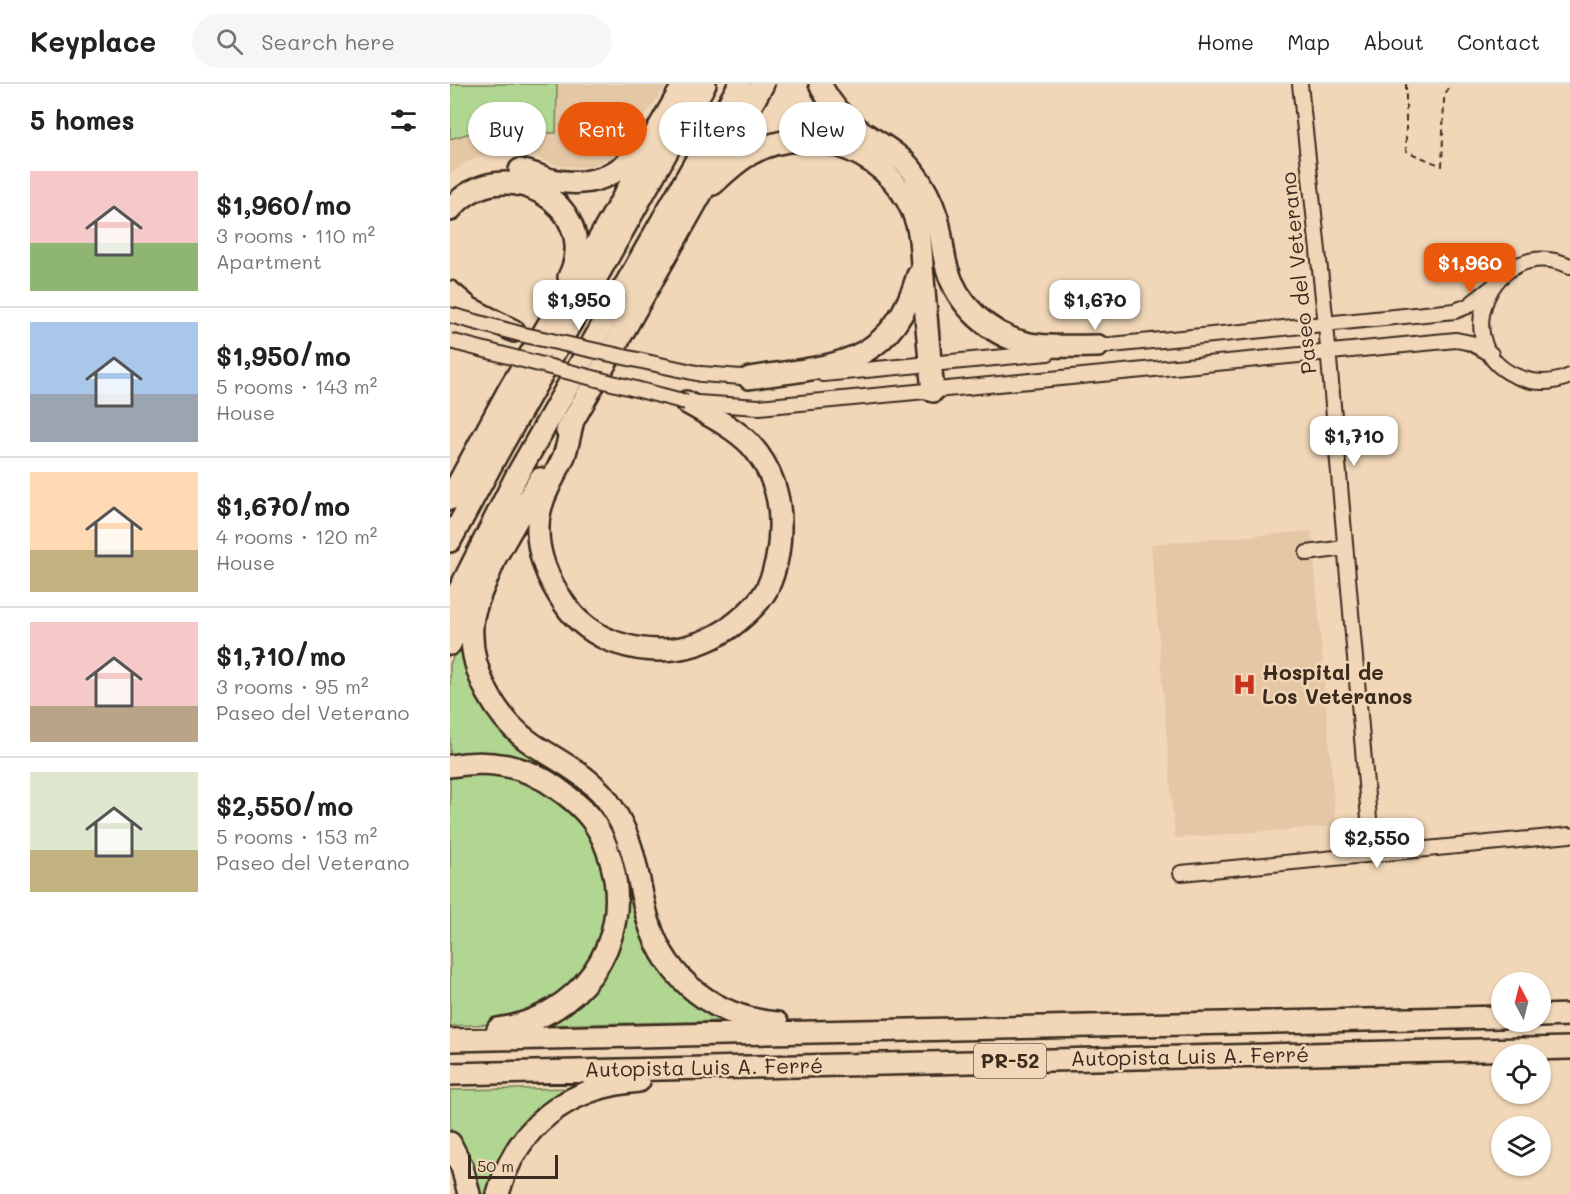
<!DOCTYPE html>
<html lang="en">
<head>
<meta charset="utf-8">
<style>
  :root { --surface:#fff; --page:#f6f6f6; --text:#222; --muted:#767676; --line:#e0e0e0; --accent:#ea580c }
  body { margin:0; font-family:Mali,sans-serif; background:var(--page); color:var(--text); height:100vh; display:flex; flex-direction:column; font-size:22px; white-space:nowrap }
  * { box-sizing:border-box; margin:0 }
  p { font-size:20px; color:var(--muted) }
  .icon { flex:none; width:33px; height:33px; fill:none; stroke:currentColor; stroke-width:2; stroke-linecap:round; stroke-linejoin:round }
  .map { position:relative; flex:1; overflow:hidden }
  .details { display:flex; flex-direction:column; background:var(--surface); width:450px }
  .details>* { flex:none }
  .banner { position:absolute; left:18px; top:18px; width:570px; height:54px; display:flex; gap:12px }
  .needle { width:39px; rotate:353deg }
  .fabs { position:absolute; left:1041px; top:888px; display:grid; gap:12px }
  .fabs a { display:grid; place-items:center; width:60px; height:60px; border-radius:50%; background:var(--surface); box-shadow:0 2px 4px #0004; font-size:30px }
  .scale { position:absolute; left:18px; bottom:15px; width:90px; box-sizing:border-box; padding-left:6px; border:3px solid #3b2a1e; border-top:0; font-size:16px; line-height:21px; white-space:nowrap; color:#3b2a1e; -webkit-text-stroke:4px #f1d7b8; paint-order:stroke }
  .price { position:absolute; translate:-50% -51px; padding:0 14px; border-radius:12px; background:#fff; color:#222; font-size:20px; line-height:39px; filter:drop-shadow(0 2px 3px #0008) }
  .price::after { content:''; position:absolute; left:50%; top:36px; width:18px; height:14px; margin-left:-9px; background:inherit; clip-path:polygon(0 0,100% 0,50% 100%) }
  .price.on { background:var(--accent); color:#fff }
  ul { padding:0; list-style:none }
  li { display:flex; align-items:center; gap:18px; height:150px; padding:0 30px }
  li+li { border-top:2px solid var(--line) }
  li span { display:grid; place-items:center; flex:none; width:168px; height:120px; border-radius:0px; color:#555 }
  li>.icon { margin-inline-start:auto }
  span .icon { width:72px; height:72px; fill:#fffc; stroke-width:1 }
  li b { font-size:26px }
  h2 { display:flex; justify-content:space-between; align-items:center; height:72px; padding:0 30px; font-size:26px }
  .pill { padding:0 21px; border-radius:27px; background:var(--surface); box-shadow:0 2px 4px #0004; font-size:21px; line-height:54px }
  .pill.on { background:var(--accent); color:#fff }
  header { display:flex; align-items:center; gap:36px; box-sizing:border-box; height:84px; padding:0 30px; background:var(--surface); border-bottom:2px solid var(--line) }
  header strong { font-size:28px }
  nav { display:flex; gap:33px; margin-inline-start:auto; font-size:21px }
  .search { width:420px; height:54px; background:var(--page); display:flex; align-items:center; gap:15px; box-sizing:border-box; padding:0 21px; border-radius:33px; color:var(--muted); font-size:22px }
  main { display:flex; flex:1; min-height:0 }
  .map>svg:first-child { display:block }
</style>
</head>
<body>
<header>
<strong>Keyplace</strong>
<div class="search"><svg class="icon" aria-label="search" viewBox="0 0 24 24"><circle cx="10" cy="10" r="6"/><path d="M15 15l6 6"/></svg>Search here</div>
<nav><a>Home</a><a>Map</a><a>About</a><a>Contact</a></nav>
</header>
<main>
<section class="details">
<h2>5 homes<svg class="icon" aria-label="filters" viewBox="0 0 24 24"><path d="M4 7h16M4 17h16"/><circle cx="9" cy="7" r="2"/><circle cx="15" cy="17" r="2"/></svg></h2>
<ul>
<li><span style="background:linear-gradient(#f6c9c9 60%,#8fb573 0)"><svg class="icon" aria-label="home" viewBox="0 0 24 24"><path d="M3 11l9-7 9 7M6 9v11h12V9"/></svg></span><div><b>$1,960/mo</b><p>3 rooms · 110 m²</p><p>Apartment</p></div></li>
<li><span style="background:linear-gradient(#a9c7e8 60%,#9aa5b1 0)"><svg class="icon" aria-label="home" viewBox="0 0 24 24"><path d="M3 11l9-7 9 7M6 9v11h12V9"/></svg></span><div><b>$1,950/mo</b><p>5 rooms · 143 m²</p><p>House</p></div></li>
<li><span style="background:linear-gradient(#ffd9b3 65%,#c2b280 0)"><svg class="icon" aria-label="home" viewBox="0 0 24 24"><path d="M3 11l9-7 9 7M6 9v11h12V9"/></svg></span><div><b>$1,670/mo</b><p>4 rooms · 120 m²</p><p>House</p></div></li>
<li><span style="background:linear-gradient(#f6c9c9 70%,#b9a48a 0)"><svg class="icon" aria-label="home" viewBox="0 0 24 24"><path d="M3 11l9-7 9 7M6 9v11h12V9"/></svg></span><div><b>$1,710/mo</b><p>3 rooms · 95 m²</p><p>Paseo del Veterano</p></div></li>
<li><span style="background:linear-gradient(#dfe7d0 65%,#c2b280 0)"><svg class="icon" aria-label="home" viewBox="0 0 24 24"><path d="M3 11l9-7 9 7M6 9v11h12V9"/></svg></span><div><b>$2,550/mo</b><p>5 rooms · 153 m²</p><p>Paseo del Veterano</p></div></li>
</ul>
</section>
<div class="map">
<svg width="1120" height="1110" viewBox="0 0 1120 1110">
  <rect width="100%" height="100%" fill="#f1d7b8"/>
  <filter id="ink" filterUnits="userSpaceOnUse"><feTurbulence type="fractalNoise" baseFrequency=".0167" numOctaves="2"/><feDisplacementMap in="SourceGraphic" scale="12" xChannelSelector="R" yChannelSelector="G"/><feConvolveMatrix kernelMatrix="1 2 1 2 8 2 1 2 1" color-interpolation-filters="sRGB"/></filter>
  <g filter="url(#ink)">
    <path fill="#e4c7a5" d="M 0,0 L 217,0 L 169,70 L 139,83 L 110,82 L 76,70 L 45,69 L 16,78 L 0,90 Z
      M 862,447 L 886,742 L 725,754 L 701,460 Z"/>
    <path fill="#b0d691" stroke="#768058" stroke-width="1.5" d="M 0,0 L 107,0 L 106,49 L 90,49 L 55,39 L 0,55 Z
      M 9,560 L 16,563 L 18,578 L 112,684 L 163,734 L 199,859 L 286,937 L 88,941 L 131,916 L 145,903 L 160,879 L 173,838 L 127,708 L 0,677 L 0,580 Z
      M 26,686 L 83,695 L 140,741 L 160,795 L 151,864 L 102,922 L 42,940 L 0,942 L 0,690 Z
      M 133,1004 L 99,1023 L 41,1110 L 28,1110 L 9,1057 L 0,1044 L 0,1006 Z"/>
    <g fill="none" stroke-linecap="round" stroke-linejoin="round">
      <defs>
        <path id="minor" d="M 850,0 L 876,241 L 922,769
          M 1120,182 C 1041,147 993,267 1071,294 C 1087,300 1104,299 1120,292
          M 641,263 L 1005,227 L 1018,222 L 1041,204
          M 251,290 L 305,294
          M 373,290 L 598,269
          M 247,319 L 309,323 L 1006,256 L 1021,259 L 1041,270
          M 857,469 L 895,464
          M 731,789 L 1120,751"/>
        <path id="highway" d="M 370,0 C 379,18 391,33 408,45 C 426,58 448,68 462,86 C 473,100 482,117 487,134 C 492,150 492,168 497,184 C 507,220 539,251 576,259 C 594,264 628,262 648,262
          M 70,86 C 81,88 91,93 102,96 C 141,104 168,92 194,63
          M 263,100 C 275,89 287,77 302,69 C 364,35 448,72 467,140 C 472,157 471,176 473,194 C 476,232 479,269 483,307
          M 0,126 C 52,62 154,123 119,193
          M 0,208 L 19,224 L 64,247
          M 299,294 C 382,281 440,285 468,191
          M 123,336 C 120,348 118,361 114,372 C 104,395 88,416 88,443 C 87,471 99,497 114,519 C 126,538 146,552 167,559 C 209,573 252,566 287,538 C 298,529 310,518 317,505 C 326,486 330,464 330,443 C 331,413 321,383 300,360 C 282,342 258,331 236,318
          M 117,347 L 313,0
          M 0,415 L 60,304 L 128,192 L 194,77 L 203,54 L 234,0
          M 0,457 L 47,370 L 255,0
          M 44,477 C 37,496 23,521 22,541 C 19,587 46,636 84,661 C 111,678 145,695 162,723 C 188,764 186,795 199,839 C 217,897 267,934 327,939
          M 37,488 L 90,395
          M 0,525 L 66,393 L 290,0
          M 0,560 L 19,520
          M 0,682 C 38,675 76,681 108,705 C 118,712 127,719 136,729 C 149,743 157,762 162,781 C 183,861 128,934 48,945
          M 1090,932 L 1120,931
          M 0,956 L 1052,933
          M 0,990 L 1120,964
          M 0,1059 L 12,1083 L 19,1110
          M 48,1110 C 67,1041 118,1003 189,997"/>
      </defs>
      <use href="#minor" stroke="#3b2a1e" stroke-width="18"/>
      <use href="#highway" stroke="#3b2a1e" stroke-width="26"/>
      <path stroke="#3b2a1e" stroke-width="2" stroke-dasharray="6 4.5" stroke-linecap="butt" d="M 956,0 L 956,67 L 992,82 L 994,16 L 999,0"/>
      <use href="#minor" stroke="#f1d7b8" stroke-width="14"/>
      <use href="#highway" stroke="#f1d7b8" stroke-width="21"/>
      <defs>
        <path id="minor-bridge" d="M 0,231 L 70,250 L 251,290
          M 0,257 L 236,318"/>
      </defs>
      <use href="#minor-bridge" stroke="#3b2a1e" stroke-width="18" stroke-linecap="butt"/>
      <use href="#minor-bridge" stroke="#f1d7b8" stroke-width="14"/>
    </g>
  </g>
  <defs>
    <symbol id="hospital-bare" viewBox="-9 -9 18 18"><path d="M-5-5h3v3.5h4V-5h3V5h-3V1.5h-4V5h-3Z" fill="#c8321e" stroke="#f1d7b8" stroke-width="2.5" paint-order="stroke"/></symbol>
  </defs>
  <g fill-rule="evenodd">
    <use href="#hospital-bare" x="778" y="584" width="33" height="33"/>
  </g>
  <g text-anchor="middle" stroke-width="5" stroke-linejoin="round" paint-order="stroke">
    <rect fill="#f1d7b8" stroke="#725e4c" stroke-width="1.5" x="524" y="960" width="72" height="34" rx="4.5"/>
    <g font-size="20" font-weight="bold" fill="#3b2a1e">
      <text x="560" y="984">PR-52</text>
    </g>
    <g font-size="21" fill="#3b2a1e" stroke="#f1d7b8">
      <text transform="translate(849 189) rotate(-96)" y="7">Paseo del Veterano</text>
      <text transform="translate(740 973) rotate(-1)" y="7">Autopista Luis A. Ferré</text>
      <text transform="translate(254 984) rotate(-1)" y="7">Autopista Luis A. Ferré</text>
    </g>
    <g font-size="21" font-weight="bold" fill="#3b2a1e" stroke="#f1d7b8" text-anchor="start">
      <text x="812" y="596">Hospital de<tspan x="812" dy="24">Los Veteranos</tspan></text>
    </g>
  </g>
</svg>
<div class="fabs">
<a><svg class="needle" viewBox="-14 -14 28 28"><path d="M0-13l5 13h-10z" fill="#e53935"/><path d="M0 13l5-13h-10z" fill="#767676"/></svg></a>
<a><svg class="icon" aria-label="locate" viewBox="0 0 24 24"><circle cx="12" cy="12" r="6"/><path d="M12 2v4M12 18v4M2 12h4M18 12h4"/></svg></a>
<a><svg class="icon" aria-label="layers" viewBox="0 0 24 24"><path d="M12 4l9 5-9 5-9-5zM3 14l9 5 9-5"/></svg></a>
</div>
<div class="scale">50 m</div>
<b class="price on" style="left:1020px;top:210px">$1,960</b>
<b class="price" style="left:129px;top:247px">$1,950</b>
<b class="price" style="left:645px;top:247px">$1,670</b>
<b class="price" style="left:904px;top:383px">$1,710</b>
<b class="price" style="left:927px;top:785px">$2,550</b>
<div class="banner">
<a class="pill">Buy</a>
<a class="pill on">Rent</a>
<a class="pill">Filters</a>
<a class="pill">New</a>
</div>
</div>
</main>
</body>
</html>
